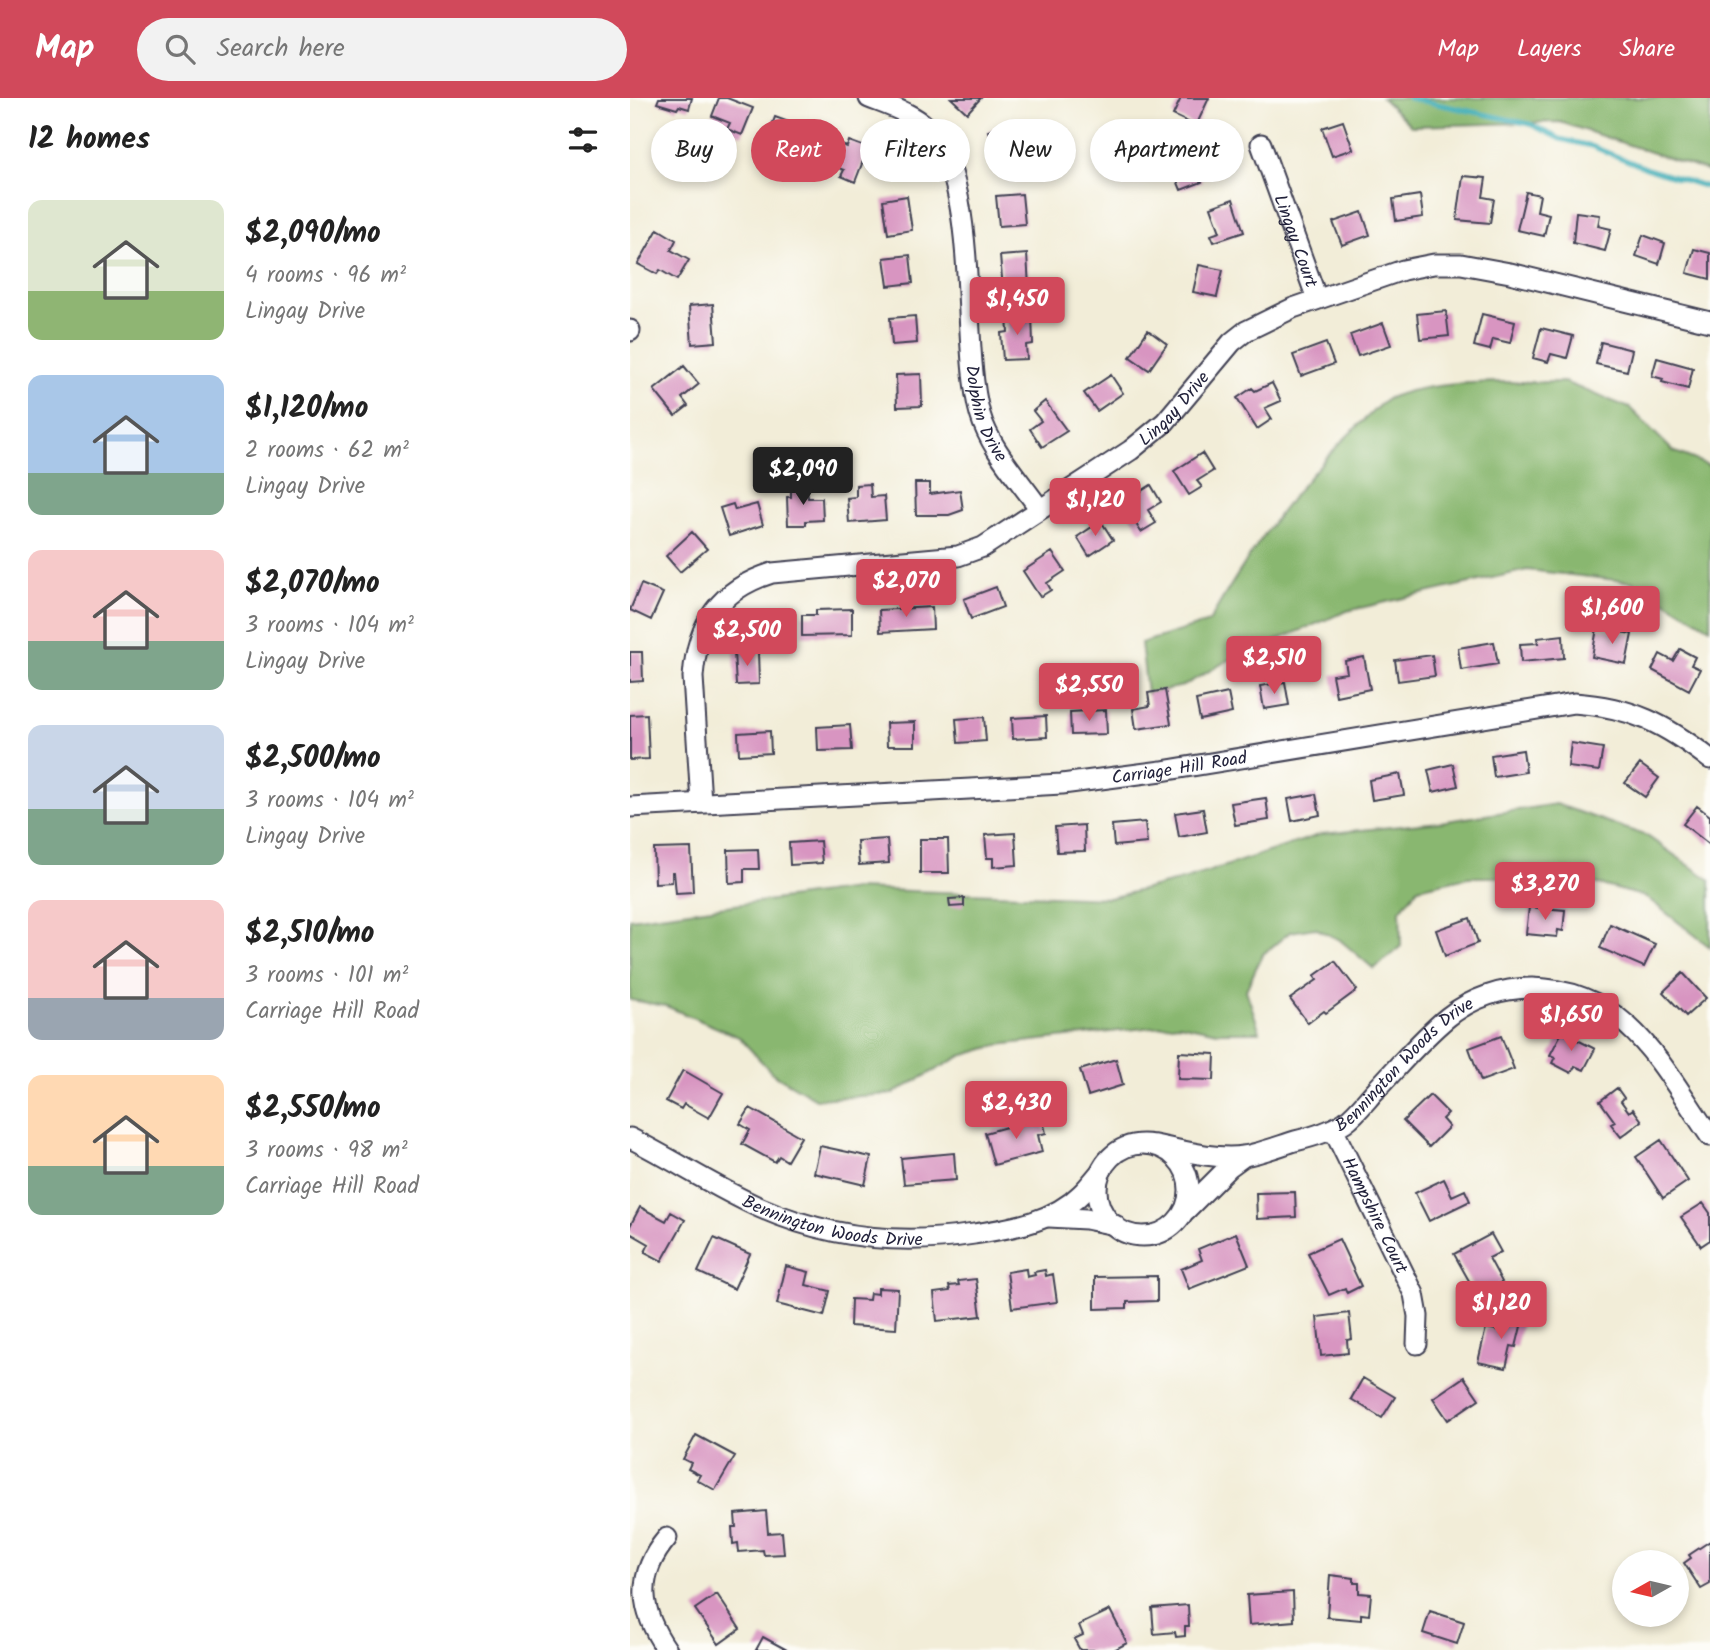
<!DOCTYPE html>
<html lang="en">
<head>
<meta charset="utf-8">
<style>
  :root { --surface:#fff; --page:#f2f2f2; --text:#222; --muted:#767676; --accent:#d1495b }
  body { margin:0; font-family:Kalam,sans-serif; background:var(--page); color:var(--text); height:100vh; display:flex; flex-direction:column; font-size:26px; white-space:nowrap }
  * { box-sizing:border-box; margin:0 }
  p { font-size:23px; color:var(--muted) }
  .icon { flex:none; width:38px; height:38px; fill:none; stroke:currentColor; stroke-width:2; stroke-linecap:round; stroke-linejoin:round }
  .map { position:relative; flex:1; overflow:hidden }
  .details { display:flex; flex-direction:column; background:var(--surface); width:630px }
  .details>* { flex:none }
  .hud { position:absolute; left:21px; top:21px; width:665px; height:63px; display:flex; gap:14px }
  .needle { width:46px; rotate:262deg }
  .fabs { position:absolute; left:982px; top:1452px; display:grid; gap:14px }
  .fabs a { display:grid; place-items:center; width:77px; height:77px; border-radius:50%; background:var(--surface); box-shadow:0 4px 10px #0003; font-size:35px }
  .price { position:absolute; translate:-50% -60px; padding:0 16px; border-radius:7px; background:var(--accent); color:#fff; font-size:23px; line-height:46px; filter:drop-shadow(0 2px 4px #0008) }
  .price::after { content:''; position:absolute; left:50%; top:42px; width:21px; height:16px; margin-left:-10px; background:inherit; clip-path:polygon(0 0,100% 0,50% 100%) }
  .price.current { background:#222; color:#fff }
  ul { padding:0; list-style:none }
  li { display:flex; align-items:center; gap:21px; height:175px; padding:0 28px }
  li span { display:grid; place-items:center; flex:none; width:196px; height:140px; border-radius:14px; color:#555 }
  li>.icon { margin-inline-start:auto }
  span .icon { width:84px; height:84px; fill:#fffc; stroke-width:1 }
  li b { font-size:30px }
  h2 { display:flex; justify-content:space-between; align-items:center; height:84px; padding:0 28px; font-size:30px }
  .tag { padding:0 24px; border-radius:32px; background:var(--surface); box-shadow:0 4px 10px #0003; font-size:24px; line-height:63px }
  .tag.current { background:var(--accent); color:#fff }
  header { display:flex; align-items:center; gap:42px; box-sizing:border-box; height:98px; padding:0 35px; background:var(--accent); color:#fff }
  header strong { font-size:33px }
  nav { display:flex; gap:38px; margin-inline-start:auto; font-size:24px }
  .search { width:490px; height:63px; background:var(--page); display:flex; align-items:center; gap:18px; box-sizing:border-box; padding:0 24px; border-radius:38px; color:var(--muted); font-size:26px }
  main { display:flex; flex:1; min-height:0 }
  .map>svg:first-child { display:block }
</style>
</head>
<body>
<header>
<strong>Map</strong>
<div class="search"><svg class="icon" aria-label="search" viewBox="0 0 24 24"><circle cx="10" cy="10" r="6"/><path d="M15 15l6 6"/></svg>Search here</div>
<nav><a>Map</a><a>Layers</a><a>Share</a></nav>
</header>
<main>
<section class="details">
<h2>12 homes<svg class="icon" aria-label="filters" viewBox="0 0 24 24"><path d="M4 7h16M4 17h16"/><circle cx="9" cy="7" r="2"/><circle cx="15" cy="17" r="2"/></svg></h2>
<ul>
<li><span style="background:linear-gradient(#dfe7d0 65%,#8fb573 0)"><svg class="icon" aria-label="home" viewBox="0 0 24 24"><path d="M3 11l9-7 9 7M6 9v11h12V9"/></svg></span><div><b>$2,090/mo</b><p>4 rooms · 96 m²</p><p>Lingay Drive</p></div></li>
<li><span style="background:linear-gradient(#a9c7e8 70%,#7fa58c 0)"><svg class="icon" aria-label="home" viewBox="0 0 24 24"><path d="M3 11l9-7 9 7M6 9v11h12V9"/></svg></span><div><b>$1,120/mo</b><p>2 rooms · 62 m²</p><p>Lingay Drive</p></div></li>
<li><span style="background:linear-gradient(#f6c9c9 65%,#7fa58c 0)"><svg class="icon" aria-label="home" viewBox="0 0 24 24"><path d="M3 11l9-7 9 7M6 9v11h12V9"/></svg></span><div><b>$2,070/mo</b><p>3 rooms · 104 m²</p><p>Lingay Drive</p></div></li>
<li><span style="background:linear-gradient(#c9d6e8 60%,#7fa58c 0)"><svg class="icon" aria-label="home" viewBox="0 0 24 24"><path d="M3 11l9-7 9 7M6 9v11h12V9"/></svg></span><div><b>$2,500/mo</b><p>3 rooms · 104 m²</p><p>Lingay Drive</p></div></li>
<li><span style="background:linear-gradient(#f6c9c9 70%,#9aa5b1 0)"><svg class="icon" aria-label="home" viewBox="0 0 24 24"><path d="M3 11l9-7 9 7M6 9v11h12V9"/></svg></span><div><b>$2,510/mo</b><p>3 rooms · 101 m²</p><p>Carriage Hill Road</p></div></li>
<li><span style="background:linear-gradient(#ffd9b3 65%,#7fa58c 0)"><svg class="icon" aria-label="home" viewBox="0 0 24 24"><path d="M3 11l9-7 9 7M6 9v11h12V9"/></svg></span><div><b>$2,550/mo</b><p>3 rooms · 98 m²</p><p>Carriage Hill Road</p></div></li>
</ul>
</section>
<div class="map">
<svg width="1080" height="1552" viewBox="0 0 1080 1552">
  <rect width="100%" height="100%" fill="#fdfcf7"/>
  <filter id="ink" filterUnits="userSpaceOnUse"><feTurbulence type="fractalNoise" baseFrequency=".0143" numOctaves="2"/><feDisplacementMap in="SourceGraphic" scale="14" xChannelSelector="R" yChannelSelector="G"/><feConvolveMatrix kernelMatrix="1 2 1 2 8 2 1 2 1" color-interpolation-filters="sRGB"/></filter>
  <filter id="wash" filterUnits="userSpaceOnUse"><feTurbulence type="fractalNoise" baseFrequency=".00686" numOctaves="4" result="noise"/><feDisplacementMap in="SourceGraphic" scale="28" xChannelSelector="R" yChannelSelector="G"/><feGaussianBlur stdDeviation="1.57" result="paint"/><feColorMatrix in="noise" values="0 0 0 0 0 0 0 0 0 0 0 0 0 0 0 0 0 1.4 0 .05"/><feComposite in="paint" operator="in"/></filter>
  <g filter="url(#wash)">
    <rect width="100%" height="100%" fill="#f2edd8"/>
    <path fill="#89b76f" stroke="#566c55" stroke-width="2" d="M 752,0 L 1080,0 L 1080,74 L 930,24 L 781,28 Z
      M 934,284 L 1000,310 L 1043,353 L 1080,368 L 1080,530 L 1003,484 L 897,472 L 717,513 L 597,563 L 553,588 L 517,596 L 511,545 L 579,524 C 621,450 673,378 735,321 C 742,315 751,304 759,300 C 806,280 883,285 934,284 Z
      M 926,706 L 1017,738 L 1080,782 L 1080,849 L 1016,799 L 941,779 L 838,779 L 788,790 L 770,812 L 771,848 L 744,871 L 710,842 L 685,830 L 660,834 L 632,857 L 616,892 L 630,934 L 587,934 L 549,926 L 368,947 L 331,958 L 262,996 L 186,1001 L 142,975 L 109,939 L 36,908 L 0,902 L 0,821 L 225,791 L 479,800 L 556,781 L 692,736 L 810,724 Z"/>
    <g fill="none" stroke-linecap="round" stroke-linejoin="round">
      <path stroke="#3dadb7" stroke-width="5" d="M 779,0 L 900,26 L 930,41 L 961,48 L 1021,72 L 1080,90"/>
    </g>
    <g id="blocks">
      <path fill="#d895c1" d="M 29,0 L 62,0 L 59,11 L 49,8 L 47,11 L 27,5 Z
        M 89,0 L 97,0 L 123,10 L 112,37 L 97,31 L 100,25 L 82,18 Z
        M 321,0 L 351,0 L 337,15 Z
        M 551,0 L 579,0 L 566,28 L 543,17 Z
        M 145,19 L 178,31 L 170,53 L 137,41 Z
        M 713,23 L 723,51 L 702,58 L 692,30 Z
        M 379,25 L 391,59 L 366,69 L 360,52 L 364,51 L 358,33 Z
        M 201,43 L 217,49 L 219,43 L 238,50 L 225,84 L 211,78 L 214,72 L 193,64 Z
        M 562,57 L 572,84 L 551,92 L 540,65 Z
        M 833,78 L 856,80 L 853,99 L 864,101 L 860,125 L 827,122 Z
        M 896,94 L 910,97 L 907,113 L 919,116 L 914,138 L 887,132 Z
        M 392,96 L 395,126 L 369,128 L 366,98 Z
        M 790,97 L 793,119 L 766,123 L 763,101 Z
        M 277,98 L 282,132 L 258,136 L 253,102 Z
        M 603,101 L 614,134 L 584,144 L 581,137 L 590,134 L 581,109 Z
        M 732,114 L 740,137 L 712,147 L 703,124 Z
        M 946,114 L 970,117 L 968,128 L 981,131 L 975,153 L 943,145 Z
        M 28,131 L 46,142 L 41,152 L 59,162 L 47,182 L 30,172 L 27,176 L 8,166 Z
        M 1013,137 L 1035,145 L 1029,166 L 1006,158 Z
        M 1064,151 L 1080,155 L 1080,181 L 1057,175 Z
        M 397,156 L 399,189 L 373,191 L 370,158 Z
        M 280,157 L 283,185 L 258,188 L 254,160 Z
        M 569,167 L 593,172 L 587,199 L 563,194 Z
        M 83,206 L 86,244 L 62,246 L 59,208 Z
        M 816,213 L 819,238 L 790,241 L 787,216 Z
        M 852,216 L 885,224 L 880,245 L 863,241 L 860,252 L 844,248 Z
        M 402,217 L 403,246 L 396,247 L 397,261 L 373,262 L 371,235 L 378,234 L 377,218 Z
        M 285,218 L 287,245 L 262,247 L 260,220 Z
        M 753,225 L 761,247 L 728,258 L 720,237 Z
        M 911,230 L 943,238 L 937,260 L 921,256 L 918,264 L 903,260 Z
        M 518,232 L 537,246 L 519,272 L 500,259 Z
        M 971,244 L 1002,252 L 997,273 L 966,266 Z
        M 696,245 L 704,266 L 671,278 L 663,257 Z
        M 1027,260 L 1063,270 L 1058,291 L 1032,284 L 1033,281 L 1022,278 Z
        M 54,268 L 69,286 L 52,300 L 58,308 L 45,318 L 24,292 Z
        M 291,276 L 292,308 L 267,309 L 266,277 Z
        M 481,277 L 493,295 L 467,313 L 454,295 Z
        M 642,285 L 651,303 L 635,310 L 642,321 L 627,331 L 607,300 L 622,290 L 625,293 Z
        M 415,303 L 437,333 L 412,349 L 400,331 L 411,323 L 403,313 Z
        M 572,355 L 583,373 L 567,383 L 572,389 L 559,397 L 544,373 Z
        M 285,385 L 300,385 L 300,396 L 330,392 L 333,412 L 319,417 L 286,417 Z
        M 240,386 L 241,399 L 254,398 L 256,422 L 219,425 L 217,400 L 226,399 L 226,387 Z
        M 521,387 L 531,404 L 518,412 L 526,425 L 511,434 L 493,405 Z
        M 161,388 L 177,388 L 178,400 L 192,400 L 193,422 L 176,423 L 176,427 L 158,427 L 157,399 L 161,399 Z
        M 103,406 L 105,412 L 127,406 L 133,427 L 99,438 L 90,410 Z
        M 471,423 L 483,442 L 459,458 L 447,439 Z
        M 62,434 L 77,451 L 50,474 L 36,458 Z
        M 422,454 L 435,473 L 417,485 L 421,492 L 410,499 L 393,473 Z
        M 11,486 L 33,495 L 21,522 L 0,512 Z
        M 366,489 L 373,509 L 341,521 L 334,501 Z
        M 302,509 L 303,531 L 250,534 L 249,512 Z
        M 222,511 L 222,537 L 172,538 L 172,517 L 186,517 L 186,512 Z
        M 967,530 L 1002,536 L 996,566 L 962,559 Z
        M 933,537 L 934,560 L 891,564 L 890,546 L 908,545 L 907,540 Z
        M 864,544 L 868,566 L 831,572 L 828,550 Z
        M 1050,551 L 1065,559 L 1061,567 L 1070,571 L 1059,592 L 1022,572 L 1030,556 L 1043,563 Z
        M 128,553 L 129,586 L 106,587 L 104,554 Z
        M 0,554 L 12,554 L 13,583 L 0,584 Z
        M 802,557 L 805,578 L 768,583 L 765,562 Z
        M 734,559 L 740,591 L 706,598 L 702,577 L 717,575 L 715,563 Z
        M 655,584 L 659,607 L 634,611 L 630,588 Z
        M 535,592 L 541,626 L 506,631 L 503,611 L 520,608 L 518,595 Z
        M 598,595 L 602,615 L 570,622 L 566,602 Z
        M 476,612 L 477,636 L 441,637 L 440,614 Z
        M 17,616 L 19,661 L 0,662 L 0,617 Z
        M 416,618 L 417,639 L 383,641 L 382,620 Z
        M 354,619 L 356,643 L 328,645 L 326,621 Z
        M 285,624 L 285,648 L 257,648 L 256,625 Z
        M 220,627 L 222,652 L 188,653 L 187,629 Z
        M 140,633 L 141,655 L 109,657 L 108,635 Z
        M 941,645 L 973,650 L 969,673 L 938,669 Z
        M 893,652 L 896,674 L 864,679 L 861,657 Z
        M 823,666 L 828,688 L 803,694 L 798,672 Z
        M 1010,666 L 1029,680 L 1015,699 L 995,685 Z
        M 770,676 L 774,697 L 742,702 L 739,682 Z
        M 686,696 L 690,717 L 662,723 L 658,701 Z
        M 636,700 L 639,722 L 605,727 L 601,705 Z
        M 1067,708 L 1080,718 L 1080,747 L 1053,726 Z
        M 573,711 L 577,734 L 549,739 L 545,715 Z
        M 515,724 L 517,745 L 484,748 L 482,727 Z
        M 454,727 L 455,753 L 427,754 L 425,729 Z
        M 385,735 L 387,767 L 363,769 L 363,760 L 357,760 L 355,737 Z
        M 257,741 L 259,765 L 229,767 L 227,743 Z
        M 290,741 L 318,741 L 319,775 L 290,775 Z
        M 190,743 L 192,765 L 160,767 L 159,745 Z
        M 61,750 L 63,794 L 46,795 L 44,774 L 42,774 L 42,784 L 25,785 L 24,751 Z
        M 128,751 L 129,771 L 114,771 L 114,784 L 99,785 L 98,752 Z
        M 334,800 L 334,808 L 320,809 L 319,801 Z
        M 899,809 L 935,812 L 933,833 L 928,832 L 927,839 L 896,836 Z
        M 840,820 L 848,845 L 815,858 L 806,832 Z
        M 980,826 L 1025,846 L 1014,869 L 970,850 Z
        M 705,863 L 727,892 L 696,915 L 694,913 L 678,925 L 660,901 L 687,882 L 684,878 Z
        M 1053,875 L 1076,900 L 1056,918 L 1033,894 Z
        M 932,934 L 965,951 L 954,972 L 945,968 L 941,975 L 922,965 L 925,959 L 920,957 Z
        M 871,938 L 884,971 L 851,983 L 839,950 Z
        M 549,954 L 585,956 L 584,982 L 548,981 Z
        M 486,961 L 493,987 L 458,998 L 450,972 Z
        M 53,972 L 93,995 L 79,1020 L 54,1006 L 51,1011 L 36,1003 Z
        M 987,990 L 994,1000 L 991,1003 L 999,1014 L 1003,1011 L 1012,1023 L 991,1039 L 981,1026 L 985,1024 L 970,1003 Z
        M 800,997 L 818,1015 L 812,1021 L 819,1029 L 799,1049 L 773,1023 Z
        M 120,1010 L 171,1039 L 157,1063 L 149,1058 L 145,1064 L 112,1046 L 120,1032 L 110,1026 Z
        M 412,1019 L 416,1035 L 408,1037 L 412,1054 L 364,1067 L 355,1035 Z
        M 1031,1042 L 1058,1083 L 1033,1100 L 1006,1059 Z
        M 190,1048 L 241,1059 L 235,1087 L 184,1075 Z
        M 324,1055 L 326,1082 L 274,1086 L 271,1060 Z
        M 814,1081 L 822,1098 L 835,1092 L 840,1103 L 799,1123 L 785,1095 Z
        M 665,1094 L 666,1119 L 627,1121 L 626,1095 Z
        M 1073,1105 L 1080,1115 L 1080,1142 L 1071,1148 L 1051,1119 Z
        M 10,1109 L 36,1123 L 41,1114 L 55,1122 L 32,1163 L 15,1154 L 19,1146 L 0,1135 L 0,1128 Z
        M 606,1135 L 619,1167 L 559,1191 L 551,1171 L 572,1162 L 568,1151 Z
        M 861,1136 L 871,1154 L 859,1160 L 872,1184 L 847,1197 L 824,1156 Z
        M 84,1140 L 120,1156 L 104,1191 L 68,1174 Z
        M 709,1141 L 731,1188 L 717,1195 L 715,1190 L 699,1197 L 678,1155 Z
        M 156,1168 L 179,1174 L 176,1187 L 200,1193 L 194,1218 L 147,1206 Z
        M 396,1171 L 397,1179 L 405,1177 L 404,1174 L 415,1172 L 416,1178 L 423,1176 L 427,1204 L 382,1210 L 377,1174 Z
        M 527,1178 L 527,1203 L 497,1204 L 497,1210 L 465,1211 L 465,1179 Z
        M 346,1181 L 351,1218 L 307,1223 L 304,1195 L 320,1193 L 319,1188 L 329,1187 L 328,1183 Z
        M 248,1190 L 268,1191 L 266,1231 L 220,1228 L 221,1201 L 239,1202 L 240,1195 L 248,1196 Z
        M 719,1215 L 722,1241 L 717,1242 L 718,1255 L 691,1258 L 687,1219 Z
        M 871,1215 L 893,1220 L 886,1249 L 881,1248 L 876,1270 L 848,1264 L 856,1230 L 867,1232 Z
        M 834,1279 L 849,1301 L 818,1322 L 803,1300 Z
        M 733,1280 L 765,1299 L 752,1320 L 721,1301 Z
        M 66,1337 L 105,1358 L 85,1392 L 67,1382 L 70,1377 L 58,1371 L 61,1365 L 53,1361 Z
        M 136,1413 L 138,1435 L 152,1434 L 154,1456 L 134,1457 L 133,1452 L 109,1454 L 108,1445 L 103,1446 L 102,1429 L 106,1429 L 105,1416 Z
        M 1080,1443 L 1080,1486 L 1071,1491 L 1054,1465 L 1061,1460 L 1059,1457 Z
        M 700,1477 L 724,1480 L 724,1485 L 729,1485 L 729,1495 L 741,1496 L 739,1517 L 731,1516 L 731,1522 L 697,1519 Z
        M 663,1494 L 664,1523 L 619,1527 L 617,1497 Z
        M 87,1496 L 110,1531 L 89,1546 L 65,1511 Z
        M 558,1507 L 559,1528 L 555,1528 L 555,1538 L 546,1539 L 545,1534 L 524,1536 L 522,1510 Z
        M 480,1512 L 497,1545 L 484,1552 L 450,1552 L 444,1541 L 453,1537 L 449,1527 Z
        M 800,1513 L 834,1524 L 827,1546 L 793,1535 Z
        M 133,1539 L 157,1552 L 126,1552 Z"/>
    </g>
  </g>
  <g filter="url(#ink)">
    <use href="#blocks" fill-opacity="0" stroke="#414053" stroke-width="2"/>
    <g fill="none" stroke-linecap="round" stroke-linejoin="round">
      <defs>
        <g id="minor">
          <path id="s1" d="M 239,0 C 257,7 276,13 292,25 C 353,74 329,241 350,316 C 360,351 389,381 409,410"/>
          <path id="s2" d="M 631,46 L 687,201"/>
          <path d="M 0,233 L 0,232"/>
          <path id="s3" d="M 71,704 L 63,579 C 67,525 90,491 142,475 L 328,458 L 353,449 L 501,352 L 535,324 L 602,244 L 616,233 L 663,210 L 773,172 L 804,166 L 831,166 L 880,175 L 1080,224"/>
          <path id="s4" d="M 0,709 L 432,686 L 532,673 L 944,605 C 1002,609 1035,626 1080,661"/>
          <path id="s5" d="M 703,1031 L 784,1196 L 788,1218 L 787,1246"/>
          <path id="s6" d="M 0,1040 C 44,1062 86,1090 131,1110 C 200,1140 270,1148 344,1136 C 382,1130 423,1124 451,1096 C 459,1088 465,1080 472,1072"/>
          <circle cx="513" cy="1092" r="46"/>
          <path id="s7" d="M 525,1047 C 553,1053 586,1062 614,1058 C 631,1055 649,1048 665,1043 C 682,1039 700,1034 715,1024 C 726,1016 735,1004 744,994 C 768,969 791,941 818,919 C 842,900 872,890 902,890 C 998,892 1032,969 1080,1038"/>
          <path d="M 556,1112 L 599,1069 L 614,1058"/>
          <path d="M 419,1119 L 456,1121 L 485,1127"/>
          <path d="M 37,1552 C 10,1513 5,1478 37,1440"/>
        </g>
      </defs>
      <use href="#minor" stroke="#414053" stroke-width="23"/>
      <use href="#minor" stroke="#fff" stroke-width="19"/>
    </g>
  </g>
  <g text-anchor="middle" stroke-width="6" stroke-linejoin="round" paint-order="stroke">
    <g font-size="18" fill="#22223b" stroke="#fdfcf7">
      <text dy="6" stroke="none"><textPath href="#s2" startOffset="103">Lingay Court</textPath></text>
      <text dy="6" stroke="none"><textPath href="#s3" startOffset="716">Lingay Drive</textPath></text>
      <text dy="6" stroke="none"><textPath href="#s1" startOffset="362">Dolphin Drive</textPath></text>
      <text dy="6" stroke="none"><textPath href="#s4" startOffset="551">Carriage Hill Road</textPath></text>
      <text dy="6" stroke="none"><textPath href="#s7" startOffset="280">Bennington Woods Drive</textPath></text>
      <text dy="6" stroke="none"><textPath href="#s5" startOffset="96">Hampshire Court</textPath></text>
      <text dy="6" stroke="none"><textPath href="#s6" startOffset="222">Bennington Woods Drive</textPath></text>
    </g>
  </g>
</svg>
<div class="fabs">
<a><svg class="needle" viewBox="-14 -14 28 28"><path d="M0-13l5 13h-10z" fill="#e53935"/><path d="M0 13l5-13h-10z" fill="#767676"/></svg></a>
</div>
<b class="price" style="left:387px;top:239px">$1,450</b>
<b class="price current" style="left:173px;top:409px">$2,090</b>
<b class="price" style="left:465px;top:440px">$1,120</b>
<b class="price" style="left:276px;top:521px">$2,070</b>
<b class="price" style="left:982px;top:548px">$1,600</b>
<b class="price" style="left:117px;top:570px">$2,500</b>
<b class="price" style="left:644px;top:598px">$2,510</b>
<b class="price" style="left:459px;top:625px">$2,550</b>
<b class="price" style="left:915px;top:824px">$3,270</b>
<b class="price" style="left:941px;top:955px">$1,650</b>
<b class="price" style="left:386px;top:1043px">$2,430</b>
<b class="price" style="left:871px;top:1243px">$1,120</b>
<div class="hud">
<a class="tag">Buy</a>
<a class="tag current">Rent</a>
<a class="tag">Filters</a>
<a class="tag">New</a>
<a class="tag">Apartment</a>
</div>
</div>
</main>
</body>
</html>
